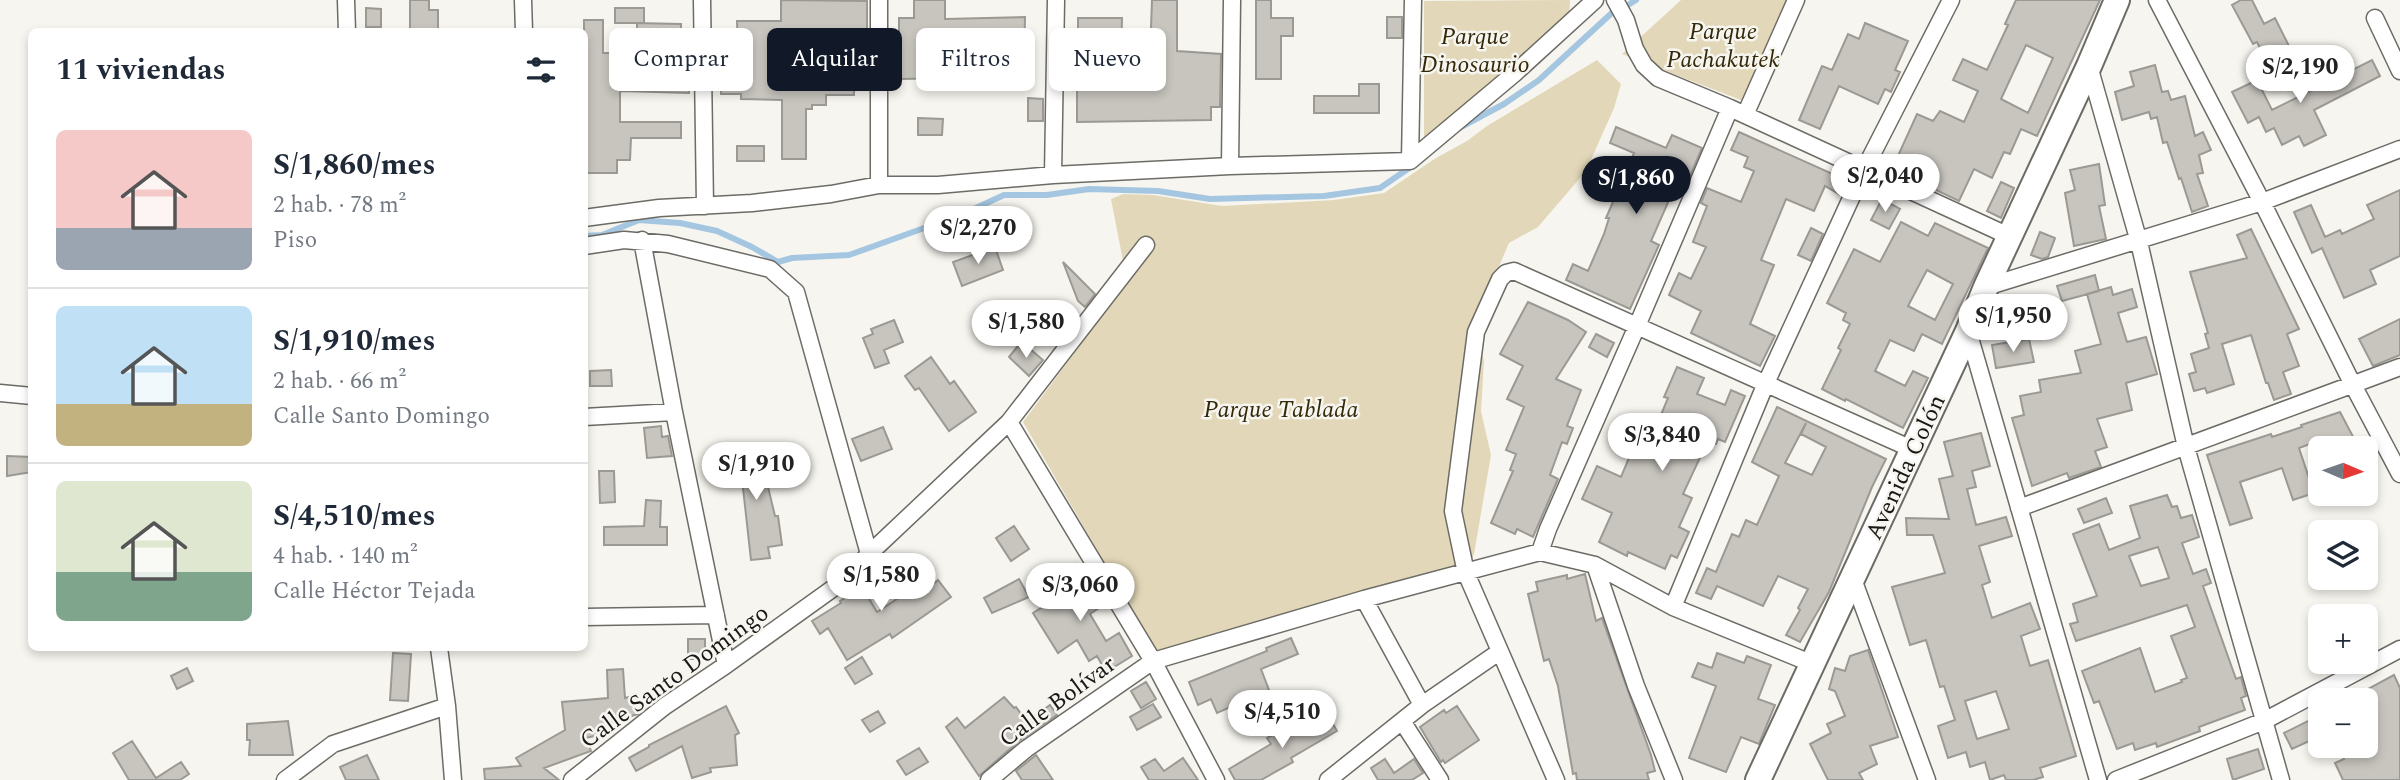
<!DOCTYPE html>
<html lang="es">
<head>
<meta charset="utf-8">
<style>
  :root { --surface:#fff; --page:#f6f6f7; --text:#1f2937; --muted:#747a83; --line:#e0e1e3; --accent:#111827 }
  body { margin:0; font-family:Spectral,serif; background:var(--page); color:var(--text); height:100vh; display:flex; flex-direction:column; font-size:26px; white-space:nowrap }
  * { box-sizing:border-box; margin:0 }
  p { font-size:23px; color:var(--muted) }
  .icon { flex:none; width:38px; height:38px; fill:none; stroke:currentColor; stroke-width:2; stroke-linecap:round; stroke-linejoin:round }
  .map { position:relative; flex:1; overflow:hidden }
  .side { position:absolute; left:28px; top:28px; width:560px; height:623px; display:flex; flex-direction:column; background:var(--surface); border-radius:10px; box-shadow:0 4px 10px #0003 }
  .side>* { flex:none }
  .guide { position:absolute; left:609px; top:28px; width:665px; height:63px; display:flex; gap:14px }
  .needle { width:46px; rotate:92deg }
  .controls { position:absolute; left:2308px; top:436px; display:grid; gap:14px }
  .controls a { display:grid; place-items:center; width:70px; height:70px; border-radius:10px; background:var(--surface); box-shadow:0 4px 10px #0003; font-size:35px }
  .price { position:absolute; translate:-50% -60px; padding:0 16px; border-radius:24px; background:#fff; color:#222; font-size:23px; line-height:46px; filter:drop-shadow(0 2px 4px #0008) }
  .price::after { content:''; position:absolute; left:50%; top:42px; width:21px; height:16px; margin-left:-10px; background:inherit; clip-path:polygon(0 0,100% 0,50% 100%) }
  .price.selected { background:var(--accent); color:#fff }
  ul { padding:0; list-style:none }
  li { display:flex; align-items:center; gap:21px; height:175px; padding:0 28px }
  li+li { border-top:2px solid var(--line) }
  li span { display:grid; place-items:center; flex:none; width:196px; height:140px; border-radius:10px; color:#555 }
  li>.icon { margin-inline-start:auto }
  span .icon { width:84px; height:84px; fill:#fffc; stroke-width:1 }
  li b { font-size:30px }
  h2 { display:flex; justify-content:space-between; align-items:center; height:84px; padding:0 28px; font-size:30px }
  .tag { padding:0 24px; border-radius:10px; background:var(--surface); box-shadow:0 4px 10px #0003; font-size:24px; line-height:63px }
  .tag.selected { background:var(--accent); color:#fff }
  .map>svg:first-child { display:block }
</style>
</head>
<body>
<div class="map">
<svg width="2400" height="780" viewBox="0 0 2400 780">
  <rect width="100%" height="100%" fill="#f7f5ef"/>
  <path fill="#e2d8b9" d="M 1570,0 L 1569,21 L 1505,89 L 1424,138 L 1424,1 Z
    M 1681,0 L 1795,0 L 1746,102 L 1622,54 Z
    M 1597,60 L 1621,84 L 1614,108 L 1586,171 L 1538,227 L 1509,243 L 1475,322 L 1484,361 L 1481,411 L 1491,455 L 1474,554 L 1465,578 L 1156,652 L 1023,422 L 1125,285 L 1124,266 L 1111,199 L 1123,194 L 1153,195 L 1222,206 L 1334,200 L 1384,193 L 1436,158 L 1467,141 L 1487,126 Z"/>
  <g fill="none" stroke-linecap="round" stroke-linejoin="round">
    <path stroke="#a4c6e0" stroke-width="6" d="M 1628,5 L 1636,0
      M 1461,127 L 1504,104 L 1539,80 L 1615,10
      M 584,236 L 602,235 L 639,220 L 680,223 L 717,231 L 752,247 L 778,262 L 792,258 L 849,255 L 963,214 L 1004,195 L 1047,195 L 1089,189 L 1158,191 L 1210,199 L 1324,196 L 1380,188 L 1415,164"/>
  </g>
  <path fill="#c8c5bf" stroke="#9b9993" stroke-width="2" fill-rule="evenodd" d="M 410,0 L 429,0 L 429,10 L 438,10 L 438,32 L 410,32 Z
    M 781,0 L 867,1 L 867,31 L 806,32 L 807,76 L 854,76 L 854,95 L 826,95 L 826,105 L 812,105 L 812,109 L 806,109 L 806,159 L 782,159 L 782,100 L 741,99 L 741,94 L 721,94 L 721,55 L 738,55 L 737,21 L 781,21 Z
    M 914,0 L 945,0 L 945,19 L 1025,17 L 1024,64 L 1003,63 L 1003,49 L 971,49 L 971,78 L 899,79 L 899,18 L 914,18 Z
    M 1152,0 L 1177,0 L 1177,51 L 1221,54 L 1220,107 L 1211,107 L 1211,120 L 1077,122 L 1077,88 L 1095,88 L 1096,44 L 1078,44 L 1078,18 L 1122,18 L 1121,56 L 1150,56 Z
    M 1256,0 L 1271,0 L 1271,18 L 1293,18 L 1293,36 L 1281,36 L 1281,79 L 1256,79 Z
    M 2016,0 L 2100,0 L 2037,136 L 2021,129 L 2010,154 L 2004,152 L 1992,178 L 1974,169 L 1959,201 L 1892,169 L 1917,114 L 1933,121 L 1940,111 L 1964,122 L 1978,91 L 1953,80 L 1963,59 L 1987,70 L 2008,25 L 2005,24 ZM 2026,45 L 2053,58 L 2028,113 L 2001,99 Z
    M 2241,0 L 2252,0 L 2264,24 L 2275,18 L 2295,58 L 2271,70 L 2257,42 L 2253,44 L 2232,5 Z
    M 366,8 L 381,9 L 381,27 L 366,27 Z
    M 615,8 L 644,8 L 644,23 L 615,23 Z
    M 1387,17 L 1402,17 L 1402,38 L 1387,38 Z
    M 584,20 L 603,20 L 603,53 L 637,53 L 637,23 L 681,24 L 681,73 L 689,73 L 689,93 L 620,91 L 620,122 L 681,122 L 681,138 L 631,138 L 630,160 L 617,160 L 617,173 L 584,173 Z
    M 1865,23 L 1908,41 L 1895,70 L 1900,72 L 1891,92 L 1885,89 L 1878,104 L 1839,86 L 1820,129 L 1799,120 L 1822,66 L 1832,70 L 1848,34 L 1859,39 Z
    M 2372,60 L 2380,76 L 2314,110 L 2326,135 L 2304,146 L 2299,136 L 2282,145 L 2274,128 L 2266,132 L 2259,117 L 2248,123 L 2232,92 L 2257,80 L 2272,110 Z
    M 2155,65 L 2162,92 L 2168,91 L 2171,100 L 2185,96 L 2195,136 L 2203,132 L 2211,150 L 2199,155 L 2203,173 L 2197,174 L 2208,206 L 2192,212 L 2181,178 L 2179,179 L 2167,142 L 2163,143 L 2157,117 L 2151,119 L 2149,112 L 2122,120 L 2115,92 L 2134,86 L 2130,72 Z
    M 1359,84 L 1379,84 L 1379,113 L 1314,113 L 1314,96 L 1359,96 Z
    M 1028,98 L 1043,99 L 1043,121 L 1028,121 Z
    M 918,118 L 943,119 L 942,135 L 918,135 Z
    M 1616,127 L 1666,148 L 1672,135 L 1702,148 L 1682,195 L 1673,191 L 1651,241 L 1659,245 L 1630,309 L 1566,280 L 1573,264 L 1588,271 L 1604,234 L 1609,218 L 1606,218 L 1634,153 L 1610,143 Z
    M 1739,132 L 1846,180 L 1839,194 L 1825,186 L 1814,211 L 1786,199 L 1761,260 L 1774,265 L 1750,324 L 1775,336 L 1760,366 L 1691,333 L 1701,311 L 1669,295 L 1679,273 L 1691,279 L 1706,247 L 1693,242 L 1707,206 L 1701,203 L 1707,188 L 1741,202 L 1754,171 L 1744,167 L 1748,157 L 1731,150 Z
    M 737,146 L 764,146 L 764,161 L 737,161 Z
    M 2099,164 L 2105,205 L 2099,206 L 2106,239 L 2074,246 L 2065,193 L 2075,190 L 2070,170 Z
    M 2001,182 L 2014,188 L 2001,218 L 1987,211 Z
    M 2400,190 L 2400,256 L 2370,270 L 2376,284 L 2344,298 L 2322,248 L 2312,253 L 2294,212 L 2311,205 L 2325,237 L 2340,230 L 2342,234 L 2374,219 L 2367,205 Z
    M 1882,199 L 1900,209 L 1889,229 L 1871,220 Z
    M 1901,222 L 1928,236 L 1935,223 L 1988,248 L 1942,344 L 1922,334 L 1914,351 L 1890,340 L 1875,371 L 1905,386 L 1913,371 L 1928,378 L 1903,428 L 1846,399 L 1845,401 L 1822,389 L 1841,350 L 1838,348 L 1850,324 L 1843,320 L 1846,313 L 1827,303 L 1854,249 L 1880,262 ZM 1927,270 L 1953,284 L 1935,320 L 1908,306 Z
    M 1811,228 L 1823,234 L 1811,261 L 1798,255 Z
    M 2251,229 L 2299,329 L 2287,334 L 2299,366 L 2283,372 L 2291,394 L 2274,400 L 2268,383 L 2266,383 L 2251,335 L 2222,344 L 2234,384 L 2207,393 L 2205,388 L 2194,391 L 2189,374 L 2196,372 L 2191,354 L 2209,348 L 2205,334 L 2208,333 L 2190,272 L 2247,258 L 2237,235 Z
    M 2040,232 L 2055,238 L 2048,257 L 2042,259 L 2031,255 Z
    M 995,247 L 1003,270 L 962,286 L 953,262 Z
    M 1063,262 L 1095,294 L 1085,307 L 1078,301 Z
    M 2095,275 L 2099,291 L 2062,301 L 2057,286 Z
    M 2111,287 L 2113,295 L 2132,289 L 2137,307 L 2118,313 L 2127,342 L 2146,337 L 2157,374 L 2126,383 L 2132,410 L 2097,419 L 2107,447 L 2095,451 L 2101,467 L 2069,478 L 2067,473 L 2032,486 L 2012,418 L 2024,415 L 2020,396 L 2041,392 L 2039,380 L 2081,373 L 2075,351 L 2101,344 L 2087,294 Z
    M 1528,302 L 1568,320 L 1586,332 L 1556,379 L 1581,390 L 1567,426 L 1573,428 L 1567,444 L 1562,442 L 1550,475 L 1558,479 L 1533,537 L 1517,529 L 1515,534 L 1491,523 L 1513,471 L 1510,470 L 1516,454 L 1506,450 L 1524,407 L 1507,399 L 1523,366 L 1500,354 Z
    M 2400,319 L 2400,355 L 2373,366 L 2359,339 Z
    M 894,320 L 903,342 L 884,350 L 889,363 L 875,368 L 863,338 L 873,334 L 871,329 Z
    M 1596,334 L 1614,343 L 1607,357 L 1589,347 Z
    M 2029,339 L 2034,362 L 1996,368 L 1992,345 Z
    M 1018,346 L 1027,353 L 1030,349 L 1043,360 L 1029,376 L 1009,357 Z
    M 931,357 L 950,384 L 954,381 L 976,412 L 949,431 L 919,388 L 915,390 L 905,376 Z
    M 1677,367 L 1704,378 L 1697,394 L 1725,405 L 1731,390 L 1745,396 L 1725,442 L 1718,439 L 1716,444 L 1709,441 L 1704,451 L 1703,451 L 1683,494 L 1692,498 L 1679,527 L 1689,532 L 1677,558 L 1671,555 L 1665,569 L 1628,552 L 1627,556 L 1599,542 L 1612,513 L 1582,499 L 1597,466 L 1621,477 L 1639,434 L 1651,439 L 1668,398 L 1664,397 Z
    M 611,370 L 612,386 L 590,386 L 590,371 Z
    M 1777,407 L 1886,459 L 1872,487 L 1829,592 L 1800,642 L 1786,635 L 1800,610 L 1798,608 L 1808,589 L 1778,576 L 1763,606 L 1717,586 L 1711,599 L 1696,593 L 1707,568 L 1716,572 L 1732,534 L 1739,537 L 1746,520 L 1757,525 L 1779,476 L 1752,462 ZM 1806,423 L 1801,434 L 1826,447 L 1812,475 L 1785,463 Z
    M 2340,412 L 2359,448 L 2332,448 L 2326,438 L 2299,448 L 2314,493 L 2293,500 L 2282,468 L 2240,482 L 2252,518 L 2230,525 L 2207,455 L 2271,434 L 2272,437 L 2302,427 L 2301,425 Z
    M 661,426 L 662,437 L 668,436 L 672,456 L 647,458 L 644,428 Z
    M 883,427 L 892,449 L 861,461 L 852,439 Z
    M 1981,433 L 1990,466 L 1972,471 L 1976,487 L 1967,489 L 1976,525 L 2006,517 L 2012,536 L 1979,546 L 1990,582 L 1982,585 L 1992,618 L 2030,603 L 2040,629 L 2021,636 L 2030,666 L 2048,660 L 2076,756 L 2040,768 L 2043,777 L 2033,780 L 2006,780 L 2004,775 L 1990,780 L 1985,762 L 1970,767 L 1966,752 L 1948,758 L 1938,726 L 1955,720 L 1944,686 L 1940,687 L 1926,640 L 1910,645 L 1892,587 L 1945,573 L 1933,535 L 1907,535 L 1906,518 L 1949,519 L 1939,479 L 1953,476 L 1944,442 ZM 1996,691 L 2009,729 L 1977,739 L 1965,701 Z
    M 760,446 L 765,487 L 768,487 L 775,516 L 778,516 L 782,545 L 768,547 L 770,558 L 751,560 L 741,470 L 730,471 L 728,450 Z
    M 7,456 L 32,457 L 32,472 L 7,476 Z
    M 599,471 L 614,471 L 615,502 L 600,503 Z
    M 2167,495 L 2172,507 L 2177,506 L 2181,518 L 2192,515 L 2199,537 L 2182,543 L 2193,574 L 2206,569 L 2211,583 L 2203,586 L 2236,679 L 2241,677 L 2246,696 L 2241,698 L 2245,710 L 2199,727 L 2200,731 L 2157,747 L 2156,743 L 2135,750 L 2133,743 L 2117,749 L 2099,701 L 2094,703 L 2082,671 L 2140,648 L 2155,692 L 2182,682 L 2181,680 L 2187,678 L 2171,636 L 2195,627 L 2187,605 L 2076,641 L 2070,624 L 2078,622 L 2073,604 L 2097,596 L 2073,534 L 2099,524 L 2109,550 L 2140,538 L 2130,506 ZM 2158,547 L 2169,578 L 2141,586 L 2129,556 Z
    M 2106,498 L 2112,513 L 2084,523 L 2078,509 Z
    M 646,500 L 661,501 L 660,527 L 667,527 L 667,545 L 604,545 L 604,527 L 644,526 Z
    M 1014,526 L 1029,549 L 1011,561 L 996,538 Z
    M 913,561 L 930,587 L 938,580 L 951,597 L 892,638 L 890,634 L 847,660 L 828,628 L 820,634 L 812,621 L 841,603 L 840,601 L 862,587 L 877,612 L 906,593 L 893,574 Z
    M 1075,564 L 1102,606 L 1090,614 L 1106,641 L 1119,633 L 1132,656 L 1106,672 L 1097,656 L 1089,661 L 1077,640 L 1058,653 L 1033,613 L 1071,589 L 1061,573 Z
    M 1585,574 L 1596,621 L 1602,618 L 1651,755 L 1655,771 L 1647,773 L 1649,780 L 1577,780 L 1576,773 L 1573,774 L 1558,686 L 1549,659 L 1544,661 L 1528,594 L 1538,591 L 1536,582 L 1567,575 L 1567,579 Z
    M 1019,579 L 1029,597 L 992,613 L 984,598 Z
    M 1291,638 L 1298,654 L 1261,669 L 1269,690 L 1217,713 L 1211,699 L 1198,705 L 1189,682 L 1267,651 L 1266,648 Z
    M 688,639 L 705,639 L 705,659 L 688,659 Z
    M 1868,650 L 1898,737 L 1870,746 L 1877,764 L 1859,773 L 1863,780 L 1828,780 L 1810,744 L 1831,733 L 1827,724 L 1845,716 L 1835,691 L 1829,689 L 1835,668 L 1845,671 L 1850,656 Z
    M 393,653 L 411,654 L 408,701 L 390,700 Z
    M 1717,653 L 1744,663 L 1747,656 L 1771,665 L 1758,699 L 1775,705 L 1759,744 L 1741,737 L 1726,772 L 1689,758 L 1716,686 L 1692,677 L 1698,663 L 1712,668 Z
    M 862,657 L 872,674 L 855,684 L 845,668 Z
    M 187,668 L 193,681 L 177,689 L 171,676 Z
    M 623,669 L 625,698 L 633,696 L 638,714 L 605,724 L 607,733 L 586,738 L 591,751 L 544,768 L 559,780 L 485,780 L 484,769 L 521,766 L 516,758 L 565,730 L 562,702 L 608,698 L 607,670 Z
    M 2394,675 L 2400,688 L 2400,780 L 2343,780 L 2335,763 L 2344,759 L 2337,746 L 2366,746 L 2366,690 Z
    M 1146,682 L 1156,699 L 1141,708 L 1131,691 Z
    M 1004,697 L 1014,708 L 1016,707 L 1027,722 L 1050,705 L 1057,715 L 1019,741 L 979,776 L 946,727 L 957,718 L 965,728 Z
    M 1153,704 L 1161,717 L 1137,730 L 1130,717 Z
    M 726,706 L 739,733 L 735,735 L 737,765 L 710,768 L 711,772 L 692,778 L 682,746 L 636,771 L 629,758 L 649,747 L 649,745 Z
    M 1457,706 L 1479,740 L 1445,763 L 1443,760 L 1441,762 L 1420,727 L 1444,710 L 1446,713 Z
    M 878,711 L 885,723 L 870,732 L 862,720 Z
    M 2320,715 L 2320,736 L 2292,749 L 2284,733 Z
    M 1329,717 L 1337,731 L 1291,758 L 1293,762 L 1261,780 L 1235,780 L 1229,769 L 1271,744 L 1267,738 L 1299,720 L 1303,727 L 1313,722 L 1315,725 Z
    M 288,721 L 293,755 L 249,755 L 250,740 L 247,740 L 247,724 Z
    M 132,741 L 156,778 L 181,762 L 189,774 L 180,780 L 129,780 L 113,753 Z
    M 919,748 L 928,762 L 906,775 L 897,761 Z
    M 2258,749 L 2264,769 L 2233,780 L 2227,759 Z
    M 367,755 L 379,780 L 346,780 L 340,767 Z
    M 1036,755 L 1053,780 L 1022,780 L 1016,771 Z
    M 1183,758 L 1198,780 L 1149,780 L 1141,767 L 1155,759 L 1164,771 Z
    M 1385,759 L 1394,773 L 1414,759 L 1423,773 L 1412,780 L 1378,780 L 1371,768 Z"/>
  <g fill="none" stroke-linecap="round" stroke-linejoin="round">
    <defs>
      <path id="street" d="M 346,0 L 347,32
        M 523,0 L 524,32
        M 702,0 L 705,206
        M 879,0 L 879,185
        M 1232,0 L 1230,166 L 1410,161 L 1515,73 L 1595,0
        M 1615,0 L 1626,20 L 1635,49 L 1644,65 L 1658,78 L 1730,108 L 2011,237
        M 2157,0 L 2262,202 L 2353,385 L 2400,474
        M 2375,18 L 2400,71
        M 2089,66 L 2139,242 L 2186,447 L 2281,780
        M 1745,115 L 1796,0
        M 1410,161 L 1413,0
        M 1053,175 L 1056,0
        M 584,218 L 659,208 L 752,203 L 831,194 L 879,185 L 938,185 L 1053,175 L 1230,166
        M 642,240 L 674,412 L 726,665
        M 584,246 L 624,240 L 668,244 L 770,269 L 796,292 L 869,554
        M 1986,287 L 2262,202 L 2400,149
        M 1968,331 L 2098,780
        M 0,393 L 32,396
        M 584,417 L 674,412
        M 1009,422 L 1153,661 L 1216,780
        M 2019,508 L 2400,367
        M 1540,552 L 1548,529 L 1637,326 L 1730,108
        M 1595,565 L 1636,686 L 1674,780
        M 1853,579 L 1927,780
        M 1364,599 L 1422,705
        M 1673,607 L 1766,383 L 1864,170 L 1951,0
        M 584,617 L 716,615
        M 439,648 L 447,706 L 453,780
        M 1402,721 L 1440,780
        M 285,780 L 333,744 L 447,706
        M 572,780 L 665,706 L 726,665 L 846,579 L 869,554 L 1009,422 L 1146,245
        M 989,780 L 1026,749 L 1153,661 L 1364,599 L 1540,552 L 1595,565 L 1673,607 L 1813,664
        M 1328,780 L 1422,705 L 1499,652
        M 1556,780 L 1466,573 L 1453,511 L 1476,332 L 1500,279 L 1506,273 L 1514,271 L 1914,450
        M 2116,780 L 2264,721 L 2400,649"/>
      <path id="primary" d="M 1758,780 L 1968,331 L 1986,287 L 2089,66 L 2117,0"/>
    </defs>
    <use href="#street" stroke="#6d6b65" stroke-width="19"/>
    <use href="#primary" stroke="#6d6b65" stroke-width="28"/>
    <use href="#street" stroke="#fff" stroke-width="16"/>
    <use href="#primary" stroke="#fff" stroke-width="24"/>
  </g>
  <g text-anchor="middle" stroke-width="5" stroke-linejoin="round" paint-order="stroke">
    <g font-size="24" font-style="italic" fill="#332909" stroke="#f7f5ef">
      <text x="1723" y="39">Parque<tspan x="1723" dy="28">Pachakutek</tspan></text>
      <text x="1475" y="44">Parque<tspan x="1475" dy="28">Dinosaurio</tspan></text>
      <text x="1281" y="417">Parque Tablada</text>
    </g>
    <g font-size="24" fill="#191816" stroke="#f7f5ef">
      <text transform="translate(1905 467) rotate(-65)" y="8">Avenida Colón</text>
      <text transform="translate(674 676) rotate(-36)" y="8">Calle Santo Domingo</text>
      <text transform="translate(1057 701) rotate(-36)" y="8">Calle Bolívar</text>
    </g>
  </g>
</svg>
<div class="controls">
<a><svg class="needle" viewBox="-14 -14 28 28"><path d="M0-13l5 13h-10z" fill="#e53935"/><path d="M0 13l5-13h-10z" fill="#747a83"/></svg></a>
<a><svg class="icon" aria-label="layers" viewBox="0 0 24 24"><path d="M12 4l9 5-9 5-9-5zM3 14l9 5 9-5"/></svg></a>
<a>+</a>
<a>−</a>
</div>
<b class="price" style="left:2300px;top:105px">S/2,190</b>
<b class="price" style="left:1885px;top:214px">S/2,040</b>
<b class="price selected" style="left:1636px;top:216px">S/1,860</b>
<b class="price" style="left:978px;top:266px">S/2,270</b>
<b class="price" style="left:2013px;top:354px">S/1,950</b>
<b class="price" style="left:1026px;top:360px">S/1,580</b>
<b class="price" style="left:1662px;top:473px">S/3,840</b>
<b class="price" style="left:756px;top:502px">S/1,910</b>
<b class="price" style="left:881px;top:613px">S/1,580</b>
<b class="price" style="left:1080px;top:623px">S/3,060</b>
<b class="price" style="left:1282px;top:750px">S/4,510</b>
<div class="guide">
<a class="tag">Comprar</a>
<a class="tag selected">Alquilar</a>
<a class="tag">Filtros</a>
<a class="tag">Nuevo</a>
</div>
<section class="side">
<h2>11 viviendas<svg class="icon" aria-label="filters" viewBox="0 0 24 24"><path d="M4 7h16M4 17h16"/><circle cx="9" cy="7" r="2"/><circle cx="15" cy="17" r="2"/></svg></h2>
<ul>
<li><span style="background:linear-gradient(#f6c9c9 70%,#9aa5b1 0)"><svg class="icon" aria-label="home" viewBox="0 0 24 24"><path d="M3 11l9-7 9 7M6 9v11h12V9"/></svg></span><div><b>S/1,860/mes</b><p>2 hab. · 78 m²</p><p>Piso</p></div></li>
<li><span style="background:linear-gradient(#bfe0f5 70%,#c2b280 0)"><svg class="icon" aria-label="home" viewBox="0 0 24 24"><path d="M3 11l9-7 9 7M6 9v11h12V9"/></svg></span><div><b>S/1,910/mes</b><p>2 hab. · 66 m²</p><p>Calle Santo Domingo</p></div></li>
<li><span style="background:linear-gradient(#dfe7d0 65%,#7fa58c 0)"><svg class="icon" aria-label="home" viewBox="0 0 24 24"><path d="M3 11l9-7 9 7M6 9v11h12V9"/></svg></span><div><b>S/4,510/mes</b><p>4 hab. · 140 m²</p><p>Calle Héctor Tejada</p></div></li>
</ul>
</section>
</div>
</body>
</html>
